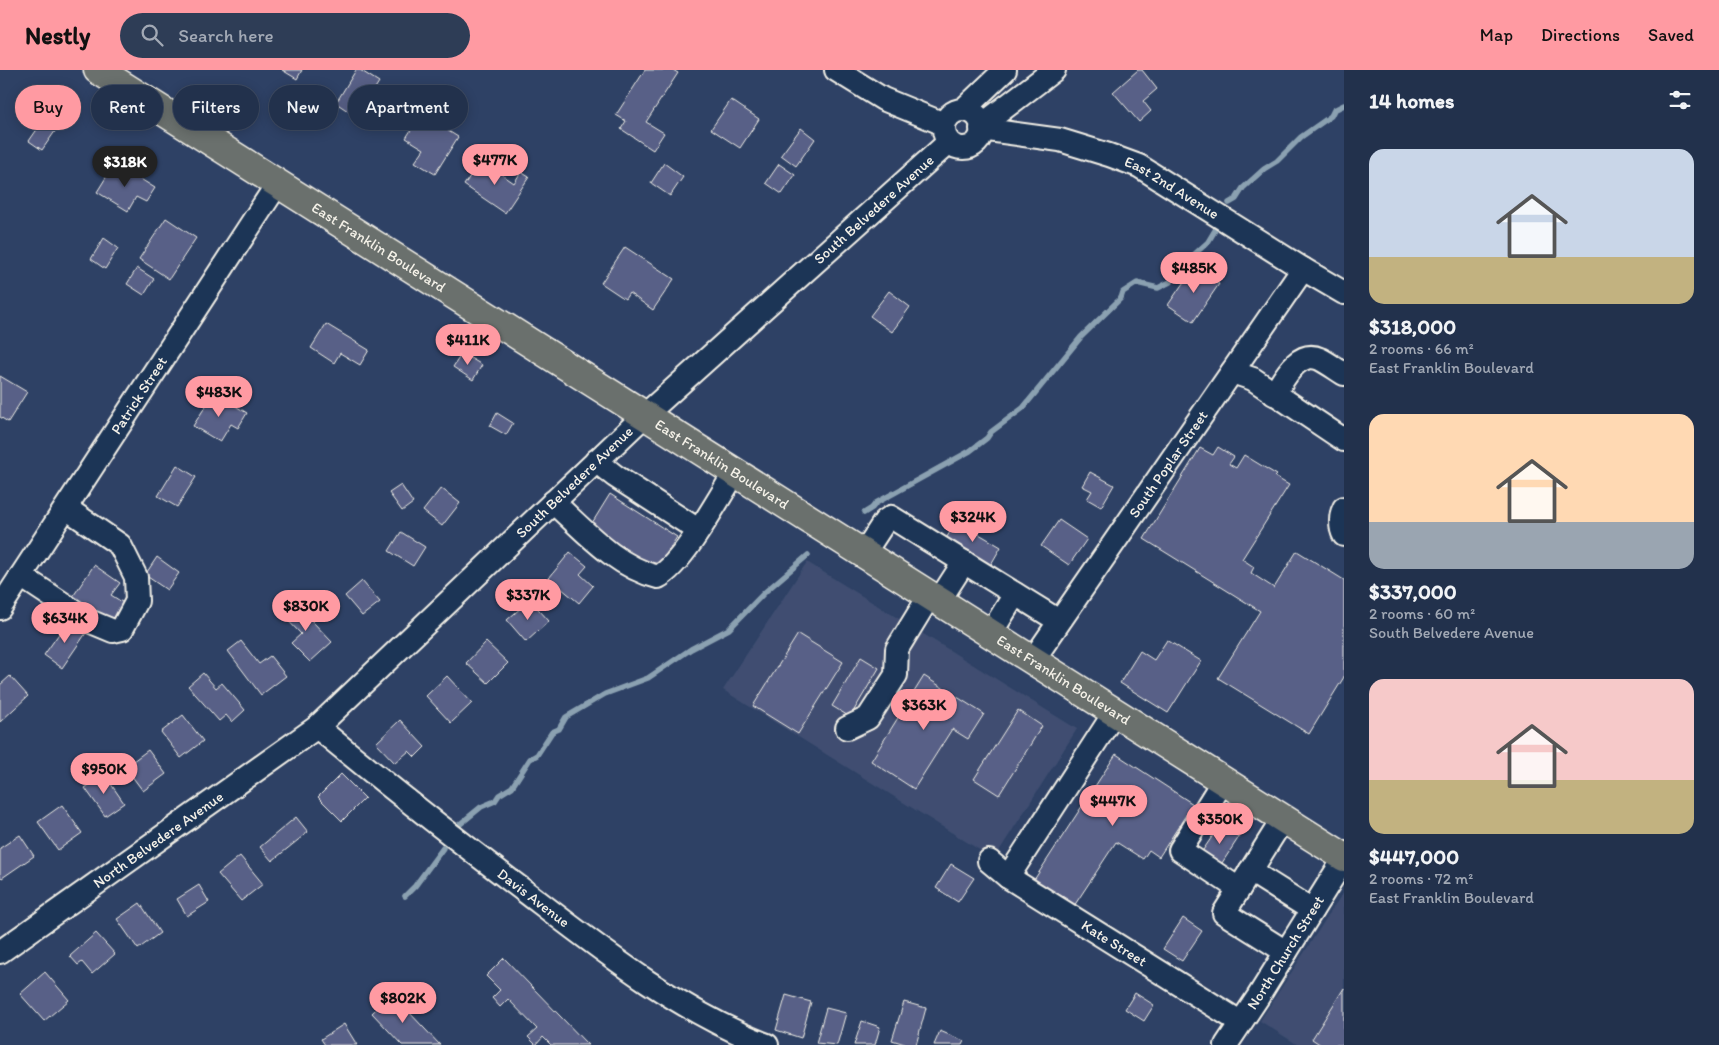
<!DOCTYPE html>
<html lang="en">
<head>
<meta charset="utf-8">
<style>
  :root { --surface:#22314c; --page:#2e3d56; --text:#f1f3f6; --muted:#a2a9b5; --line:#3f4c64; --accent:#ff9aa2 }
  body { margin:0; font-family:Itim,sans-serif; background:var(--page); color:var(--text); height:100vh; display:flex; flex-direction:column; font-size:19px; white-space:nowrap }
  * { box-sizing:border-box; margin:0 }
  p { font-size:16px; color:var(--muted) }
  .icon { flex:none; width:28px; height:28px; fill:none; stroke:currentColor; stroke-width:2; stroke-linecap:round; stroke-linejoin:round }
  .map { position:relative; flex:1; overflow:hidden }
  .drawer { display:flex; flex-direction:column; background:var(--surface); width:375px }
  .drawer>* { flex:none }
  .guide { position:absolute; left:15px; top:15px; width:475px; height:45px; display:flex; gap:10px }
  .price { position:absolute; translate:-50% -42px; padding:0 11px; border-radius:18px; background:var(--accent); color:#111; font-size:16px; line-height:32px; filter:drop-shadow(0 1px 2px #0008) }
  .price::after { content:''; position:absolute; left:50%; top:30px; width:15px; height:11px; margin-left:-8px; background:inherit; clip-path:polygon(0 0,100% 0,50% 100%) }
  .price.on { background:#222; color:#fff }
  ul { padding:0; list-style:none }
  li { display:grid; align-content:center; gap:10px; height:265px; padding:0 25px }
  li span { display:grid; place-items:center; height:155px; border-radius:15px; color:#555 }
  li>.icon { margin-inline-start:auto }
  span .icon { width:90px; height:90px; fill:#fffc; stroke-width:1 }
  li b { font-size:21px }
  h2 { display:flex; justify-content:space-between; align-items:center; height:60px; padding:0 25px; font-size:21px }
  .chip { padding:0 18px; border-radius:22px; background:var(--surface); box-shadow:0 2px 12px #0003,0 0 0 1px var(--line); font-size:18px; line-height:45px }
  .chip.on { background:var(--accent); color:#111 }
  header { display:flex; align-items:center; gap:30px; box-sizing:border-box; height:70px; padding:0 25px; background:var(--accent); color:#111 }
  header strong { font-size:24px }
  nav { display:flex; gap:28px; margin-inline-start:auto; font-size:18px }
  .search { width:350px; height:45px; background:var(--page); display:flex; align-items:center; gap:12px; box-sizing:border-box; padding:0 18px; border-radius:28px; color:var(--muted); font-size:19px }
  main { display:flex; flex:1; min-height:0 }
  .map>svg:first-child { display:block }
</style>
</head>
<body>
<header>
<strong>Nestly</strong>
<div class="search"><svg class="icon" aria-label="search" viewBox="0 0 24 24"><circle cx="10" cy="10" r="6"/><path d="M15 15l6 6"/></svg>Search here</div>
<nav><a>Map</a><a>Directions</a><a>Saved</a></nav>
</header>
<main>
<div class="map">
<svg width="1344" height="975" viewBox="0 0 1344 975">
  <rect width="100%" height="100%" fill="#2e4165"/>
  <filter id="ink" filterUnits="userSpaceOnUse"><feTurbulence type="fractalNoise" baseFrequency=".02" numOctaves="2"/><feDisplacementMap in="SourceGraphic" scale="10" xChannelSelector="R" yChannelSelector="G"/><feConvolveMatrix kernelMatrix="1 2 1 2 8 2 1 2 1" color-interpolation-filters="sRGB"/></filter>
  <g filter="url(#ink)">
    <path fill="#3f4e71" d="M 807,492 L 1077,659 L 994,789 L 723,620 Z
      M 1342,824 L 1344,825 L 1344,975 L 1298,975 L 1260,951 Z"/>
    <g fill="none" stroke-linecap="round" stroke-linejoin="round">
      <path stroke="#8ba1b1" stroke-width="5.5" d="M 1229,133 L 1236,129 L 1243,118 L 1264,99 L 1277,91 L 1301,67 L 1331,46 L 1334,40 L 1344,35
        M 864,443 L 872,438 L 876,433 L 970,381 L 987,368 L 991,362 L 1023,338 L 1081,267 L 1121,228 L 1123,222 L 1137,213 L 1158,218 L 1170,212 L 1177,200 L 1208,172 L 1217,157
        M 459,755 L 481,737 L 495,731 L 499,725 L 512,717 L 530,689 L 537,685 L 552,662 L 559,659 L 566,647 L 605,624 L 648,608 L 691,579 L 729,559 L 765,522 L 808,485
        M 405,826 L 415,816 L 443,778"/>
    </g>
    <path fill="#586187" stroke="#f4f1e8" d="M 282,0 L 302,0 L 297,9 Z
      M 356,0 L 360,0 L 379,12 L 357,47 L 336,33 Z
      M 645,0 L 673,0 L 678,3 L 646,52 L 664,63 L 653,80 L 621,59 L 626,51 L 616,45 Z
      M 1138,0 L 1142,0 L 1157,19 L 1143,31 L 1151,41 L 1139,52 L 1113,22 Z
      M 731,30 L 759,49 L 740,78 L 711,59 Z
      M 421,44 L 458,67 L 435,104 L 415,92 L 424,79 L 406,68 Z
      M 45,48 L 58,57 L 42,80 L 29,71 Z
      M 801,58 L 815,69 L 796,96 L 781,85 Z
      M 481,90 L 514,113 L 521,102 L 529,107 L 505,143 L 464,115 Z
      M 115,93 L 155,118 L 146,132 L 136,127 L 128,141 L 97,122 Z
      M 664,93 L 683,107 L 670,126 L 651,113 Z
      M 779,94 L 795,105 L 782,124 L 766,113 Z
      M 166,148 L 196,168 L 169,209 L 139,189 Z
      M 104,168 L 118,178 L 105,199 L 91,189 Z
      M 625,177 L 674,209 L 653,240 L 629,223 L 625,229 L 601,213 Z
      M 1194,197 L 1219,214 L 1193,252 L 1168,235 Z
      M 137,198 L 154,209 L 144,225 L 127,214 Z
      M 889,221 L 910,237 L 892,262 L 870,246 Z
      M 326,254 L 369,280 L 360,295 L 340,283 L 334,293 L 311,278 Z
      M 462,283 L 482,295 L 473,310 L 453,297 Z
      M 0,306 L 27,322 L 8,352 L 0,347 Z
      M 214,323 L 247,343 L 238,358 L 231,354 L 220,372 L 193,356 Z
      M 497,343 L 513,353 L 506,365 L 490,356 Z
      M 1218,377 L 1234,387 L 1229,394 L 1236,398 L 1244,385 L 1277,405 L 1275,407 L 1289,415 L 1242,489 L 1254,497 L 1251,503 L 1274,518 L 1297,481 L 1344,510 L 1344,607 L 1309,664 L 1218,608 L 1260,541 L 1144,469 L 1200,378 L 1213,385 Z
      M 177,395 L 196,407 L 177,437 L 158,426 Z
      M 1090,402 L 1114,415 L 1101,437 L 1087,429 L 1092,421 L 1082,416 Z
      M 401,415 L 413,433 L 402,441 L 389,423 Z
      M 441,418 L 460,433 L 442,456 L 423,441 Z
      M 610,424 L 677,467 L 656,500 L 589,458 Z
      M 1059,450 L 1087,469 L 1069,495 L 1041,476 Z
      M 957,451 L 1001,477 L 990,496 L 945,470 Z
      M 401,462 L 425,477 L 413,496 L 389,481 Z
      M 570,482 L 587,496 L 580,504 L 593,516 L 579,533 L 549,508 Z
      M 157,487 L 179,503 L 167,520 L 145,505 Z
      M 94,495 L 120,513 L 111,525 L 125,534 L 111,554 L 72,528 Z
      M 362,511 L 380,532 L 362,546 L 345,526 Z
      M 292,530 L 332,572 L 310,592 L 291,573 L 301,564 L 280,542 Z
      M 530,530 L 549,551 L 526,572 L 507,550 Z
      M 68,551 L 86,563 L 62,598 L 44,585 Z
      M 798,564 L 843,592 L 798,664 L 753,636 Z
      M 1167,570 L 1201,591 L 1168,643 L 1120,613 L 1140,581 L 1154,590 Z
      M 241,571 L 259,594 L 270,586 L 286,606 L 261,625 L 228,581 Z
      M 486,572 L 508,593 L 488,613 L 466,593 Z
      M 861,587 L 879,598 L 850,647 L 832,636 Z
      M 203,603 L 216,618 L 222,613 L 245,640 L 232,652 L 226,645 L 219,651 L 188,616 Z
      M 10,606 L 28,626 L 0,652 L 0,615 Z
      M 447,606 L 472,633 L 451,653 L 426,626 Z
      M 924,606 L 984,644 L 968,669 L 952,659 L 914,719 L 871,691 Z
      M 1018,640 L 1042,656 L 999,725 L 974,709 Z
      M 183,645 L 203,671 L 181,688 L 161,662 Z
      M 400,650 L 425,677 L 415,687 L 409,681 L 395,693 L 376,673 Z
      M 148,680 L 166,704 L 143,721 L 125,697 Z
      M 1116,684 L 1193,734 L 1159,787 L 1149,780 L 1143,789 L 1116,772 L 1074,836 L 1034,810 Z
      M 104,704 L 124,733 L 105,746 L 85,718 Z
      M 341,704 L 365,728 L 342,751 L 318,727 Z
      M 62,735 L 82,763 L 58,780 L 38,752 Z
      M 296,747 L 308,762 L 272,791 L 260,777 Z
      M 1220,755 L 1239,767 L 1220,796 L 1201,783 Z
      M 20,765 L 34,786 L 2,808 L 0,806 L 0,778 Z
      M 240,786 L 263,814 L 241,831 L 218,804 Z
      M 951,794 L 974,808 L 958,832 L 936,818 Z
      M 199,815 L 209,832 L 187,846 L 177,829 Z
      M 140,833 L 160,863 L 138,879 L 117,849 Z
      M 1183,848 L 1202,861 L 1182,891 L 1163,879 Z
      M 96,863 L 115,884 L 92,904 L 82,892 L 78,895 L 70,886 Z
      M 504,888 L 588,975 L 551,975 L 543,967 L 536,975 L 528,967 L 537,959 L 508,929 L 500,937 L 492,928 L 500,920 L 486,906 Z
      M 45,902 L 69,930 L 44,951 L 20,924 Z
      M 1344,918 L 1344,975 L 1321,975 L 1312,969 Z
      M 1135,923 L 1154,935 L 1144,951 L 1125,939 Z
      M 392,924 L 440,975 L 402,975 L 372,943 Z
      M 786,925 L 811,932 L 801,968 L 776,960 Z
      M 904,932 L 926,938 L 916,975 L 908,975 L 892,970 Z
      M 826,938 L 846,943 L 837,975 L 816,973 Z
      M 862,951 L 880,957 L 875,975 L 854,975 Z
      M 344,954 L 357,975 L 325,975 L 321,969 Z
      M 940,961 L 964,971 L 962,975 L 934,975 Z"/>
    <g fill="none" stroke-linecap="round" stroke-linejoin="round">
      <defs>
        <g id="minor">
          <path d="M 836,0 L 883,29 L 944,54"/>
          <path d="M 963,40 L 1005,0"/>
          <circle cx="963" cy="59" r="19"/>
          <path d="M 982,55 L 1054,0"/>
          <path id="s1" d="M 981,59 L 1060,70 L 1109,85 L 1139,96 L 1303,199 L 1344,223"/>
          <path d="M 1232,302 L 1253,309 L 1344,370"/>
          <path d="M 1274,324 C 1284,309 1298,279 1320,289 C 1328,293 1336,299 1344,304"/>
          <path d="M 596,391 L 615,406 L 698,460"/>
          <path d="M 553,432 C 584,460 616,497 658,507 C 682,495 719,428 735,402"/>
          <path d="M 1344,438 C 1340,445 1340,458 1344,465"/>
          <path d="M 864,483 L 885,451 L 891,447 L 1059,551"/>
          <path d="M 21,506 L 89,551 L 113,561 L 122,559 L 137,531 L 136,507 L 120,475 L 66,438"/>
          <path d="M 939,531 L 964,492"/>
          <path id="s2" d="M 0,538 L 278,113"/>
          <path d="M 991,563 L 1015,524"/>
          <path id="s3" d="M 1033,590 L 1303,199"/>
          <path id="s4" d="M 317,657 C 387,715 458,771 531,826 C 604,882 679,941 767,975"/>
          <path d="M 847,658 L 868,648 L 896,605 L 897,579 L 930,525"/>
          <path d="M 1223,711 L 1180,780 L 1239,819"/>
          <path d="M 1283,749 L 1224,843 L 1286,882"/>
          <path id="s5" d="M 989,791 L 1008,807 L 1240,952"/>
          <path d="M 1250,801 L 1312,840"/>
          <path d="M 1008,807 L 1115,642"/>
          <path id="s6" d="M 0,882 L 317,657 L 645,345 L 949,72"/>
          <path id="s7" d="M 1226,975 L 1258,927 L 1344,789"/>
        </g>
        <g id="major">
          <path id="s8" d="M 98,0 L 1344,787"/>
        </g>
      </defs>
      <use href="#minor" stroke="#f4f1e8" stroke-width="26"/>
      <use href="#major" stroke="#f4f1e8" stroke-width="31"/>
      <use href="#minor" stroke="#1d3557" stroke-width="22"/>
      <use href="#major" stroke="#6a706d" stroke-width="28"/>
    </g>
  </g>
  <g text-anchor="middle" stroke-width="5" stroke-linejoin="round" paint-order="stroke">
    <g font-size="15" fill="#f4f1e8" stroke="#1d3557">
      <text dy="5" stroke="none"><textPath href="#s1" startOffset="202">East 2nd Avenue</textPath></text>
      <text dy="5" stroke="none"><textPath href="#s6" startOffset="1149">South Belvedere Avenue</textPath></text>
      <text dy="5" stroke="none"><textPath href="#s8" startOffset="332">East Franklin Boulevard</textPath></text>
      <text dy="5" stroke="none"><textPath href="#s2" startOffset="254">Patrick Street</textPath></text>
      <text dy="5" stroke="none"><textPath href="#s8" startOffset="738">East Franklin Boulevard</textPath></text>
      <text dy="5" stroke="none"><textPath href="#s3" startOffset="238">South Poplar Street</textPath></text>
      <text dy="5" stroke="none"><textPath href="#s6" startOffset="744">South Belvedere Avenue</textPath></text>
      <text dy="5" stroke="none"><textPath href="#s8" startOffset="1142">East Franklin Boulevard</textPath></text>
      <text dy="5" stroke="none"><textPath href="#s6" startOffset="194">North Belvedere Avenue</textPath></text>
      <text dy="5" stroke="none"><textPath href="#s4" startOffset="276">Davis Avenue</textPath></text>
      <text dy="5" stroke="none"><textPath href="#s5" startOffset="150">Kate Street</textPath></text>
      <text dy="5" stroke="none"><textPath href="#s7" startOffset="110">North Church Street</textPath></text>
    </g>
  </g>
</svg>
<b class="price" style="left:495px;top:116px">$477K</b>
<b class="price on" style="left:125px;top:118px">$318K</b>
<b class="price" style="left:1194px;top:224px">$485K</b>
<b class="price" style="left:468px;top:296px">$411K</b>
<b class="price" style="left:219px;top:348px">$483K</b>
<b class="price" style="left:973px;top:473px">$324K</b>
<b class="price" style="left:528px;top:551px">$337K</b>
<b class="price" style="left:306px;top:562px">$830K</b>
<b class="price" style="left:65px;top:574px">$634K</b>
<b class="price" style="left:924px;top:661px">$363K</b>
<b class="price" style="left:104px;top:725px">$950K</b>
<b class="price" style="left:1113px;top:757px">$447K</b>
<b class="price" style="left:1220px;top:775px">$350K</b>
<b class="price" style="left:403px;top:954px">$802K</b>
<div class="guide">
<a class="chip on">Buy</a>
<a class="chip">Rent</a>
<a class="chip">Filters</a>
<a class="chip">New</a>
<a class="chip">Apartment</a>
</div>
</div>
<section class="drawer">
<h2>14 homes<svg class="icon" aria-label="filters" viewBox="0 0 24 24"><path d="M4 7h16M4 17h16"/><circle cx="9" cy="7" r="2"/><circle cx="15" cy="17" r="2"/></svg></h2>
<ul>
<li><span style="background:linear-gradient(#c9d6e8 70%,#c2b280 0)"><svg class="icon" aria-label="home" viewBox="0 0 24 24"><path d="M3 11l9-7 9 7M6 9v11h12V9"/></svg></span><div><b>$318,000</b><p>2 rooms · 66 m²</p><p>East Franklin Boulevard</p></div></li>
<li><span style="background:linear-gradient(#ffd9b3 70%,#9aa5b1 0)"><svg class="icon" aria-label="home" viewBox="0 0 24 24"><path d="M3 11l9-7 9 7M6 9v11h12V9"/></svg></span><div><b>$337,000</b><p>2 rooms · 60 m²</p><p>South Belvedere Avenue</p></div></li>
<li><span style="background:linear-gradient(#f6c9c9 65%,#c2b280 0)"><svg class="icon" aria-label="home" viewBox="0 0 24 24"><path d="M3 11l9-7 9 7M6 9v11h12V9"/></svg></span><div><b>$447,000</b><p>2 rooms · 72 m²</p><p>East Franklin Boulevard</p></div></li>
</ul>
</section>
</main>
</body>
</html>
